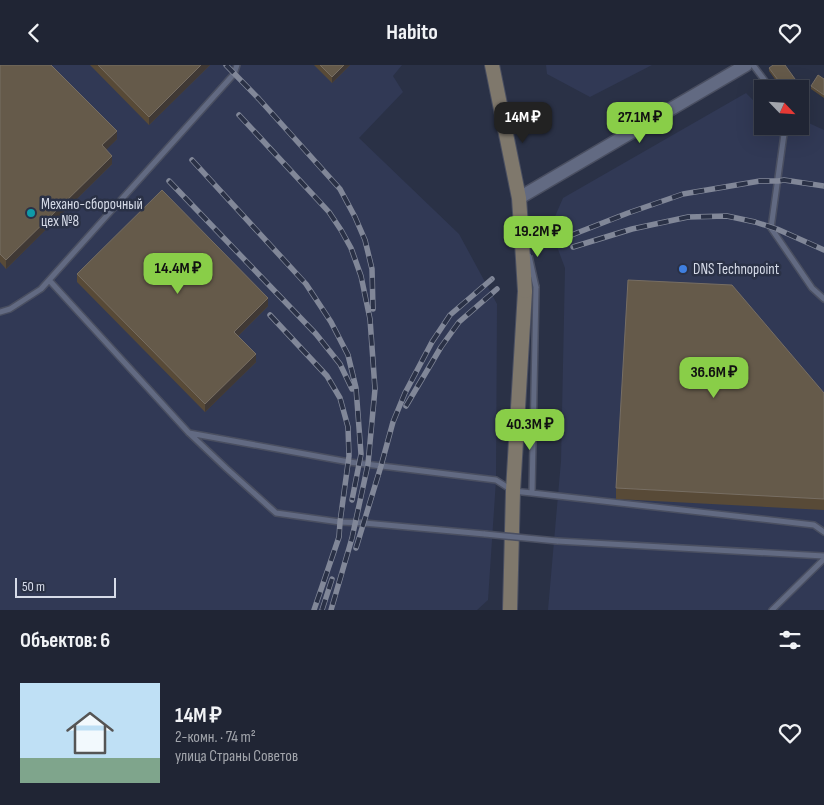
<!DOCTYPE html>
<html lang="ru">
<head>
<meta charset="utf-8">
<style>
  :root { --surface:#202534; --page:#2d3140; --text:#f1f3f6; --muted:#a2a5ac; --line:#3d424f; --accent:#89ce48 }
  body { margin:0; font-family:"Sofia Sans Condensed",sans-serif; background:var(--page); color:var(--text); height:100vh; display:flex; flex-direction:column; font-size:19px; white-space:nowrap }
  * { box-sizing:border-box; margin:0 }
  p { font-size:16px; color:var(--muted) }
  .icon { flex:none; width:28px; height:28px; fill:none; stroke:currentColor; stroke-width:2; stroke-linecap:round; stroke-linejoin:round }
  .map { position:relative; height:545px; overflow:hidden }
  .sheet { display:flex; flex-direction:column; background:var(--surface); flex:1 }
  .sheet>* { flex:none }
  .needle { width:32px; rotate:115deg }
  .fabs { position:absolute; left:754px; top:15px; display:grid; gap:10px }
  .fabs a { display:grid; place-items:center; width:55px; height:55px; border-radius:0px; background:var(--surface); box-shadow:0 5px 20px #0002,0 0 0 1px var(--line); font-size:25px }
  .scale { position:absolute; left:15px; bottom:12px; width:101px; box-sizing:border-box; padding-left:5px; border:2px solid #d6dbe8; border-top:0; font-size:14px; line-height:18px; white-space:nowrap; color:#d6dbe8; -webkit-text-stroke:4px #2a3146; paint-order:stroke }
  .price { position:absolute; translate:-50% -42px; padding:0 11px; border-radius:10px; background:var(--accent); color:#111; font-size:16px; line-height:32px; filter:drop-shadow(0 1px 2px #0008) }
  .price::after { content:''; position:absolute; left:50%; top:30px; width:15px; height:11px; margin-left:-8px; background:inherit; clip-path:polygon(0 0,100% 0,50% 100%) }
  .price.active { background:#222; color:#fff }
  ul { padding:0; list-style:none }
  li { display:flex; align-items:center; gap:15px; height:125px; padding:0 20px }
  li+li { border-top:1px solid var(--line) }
  li span { display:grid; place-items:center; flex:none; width:140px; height:100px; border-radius:0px; color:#555 }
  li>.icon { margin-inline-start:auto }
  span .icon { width:60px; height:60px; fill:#fffc; stroke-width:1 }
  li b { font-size:21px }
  h2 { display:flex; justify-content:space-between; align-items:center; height:60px; padding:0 20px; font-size:21px }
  header { display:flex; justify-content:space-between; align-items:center; height:65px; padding:0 20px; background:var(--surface); font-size:22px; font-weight:700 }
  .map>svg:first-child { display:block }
</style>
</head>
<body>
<header><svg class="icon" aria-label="back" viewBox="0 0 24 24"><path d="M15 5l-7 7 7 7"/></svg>Habito<svg class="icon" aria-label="heart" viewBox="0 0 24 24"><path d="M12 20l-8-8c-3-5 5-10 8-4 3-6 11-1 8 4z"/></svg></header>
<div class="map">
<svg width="824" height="545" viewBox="0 0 824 545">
  <rect width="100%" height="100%" fill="#2a3146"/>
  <path fill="#313955" d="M 0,0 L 402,0 L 393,11 L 403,27 L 359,73 L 459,169 L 497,239 L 496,415 L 488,535 L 477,545 L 0,545 Z
    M 546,0 L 652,0 L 590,32 L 547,9 Z
    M 746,28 L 756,38 L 762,35 L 762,61 L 800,61 L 800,54 L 824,65 L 824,545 L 548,545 L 561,396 L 565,203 L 550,163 L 563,133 Z"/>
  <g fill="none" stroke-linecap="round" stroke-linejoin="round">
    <defs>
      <path id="service" d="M 753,0 L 771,24
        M 783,61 L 784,69 L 771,163 L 812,223 L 824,234
        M 49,215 L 189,368 L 226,403 L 276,448 L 340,457 L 364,458 L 485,469
        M 0,247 L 10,244 L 41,224 L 234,9 L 237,0
        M 189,368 L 349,397 L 496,415 L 513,426 L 532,428 L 536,222
        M 532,428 L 814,460 L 824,467
        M 557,476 L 824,491
        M 772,545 L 824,494"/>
      <path id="tertiary" d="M 519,133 L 746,0"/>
      <path id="secondary" d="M 492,0 L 519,133 L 521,162
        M 510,545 L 513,426 L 525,226"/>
    </defs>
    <use href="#service" stroke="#4a4f61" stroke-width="8"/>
    <use href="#tertiary" stroke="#4a4f61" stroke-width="15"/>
    <use href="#secondary" stroke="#4a4f61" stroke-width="16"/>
    <use href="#service" stroke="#626a82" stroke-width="5"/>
    <use href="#tertiary" stroke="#626a82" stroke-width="12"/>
    <use href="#secondary" stroke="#7f786c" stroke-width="14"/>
    <defs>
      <path id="rail" d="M 226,0 L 259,34 L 340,124 L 355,152 L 365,175 L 372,204 L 373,244
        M 239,50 L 329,147 L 341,165 L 351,183 L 361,211 L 370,254 L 375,324 L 368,399 L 352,473 L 331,545
        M 192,95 L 306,219 L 331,257 L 348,290 L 356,323 L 361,389 L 352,435
        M 169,116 L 316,269 L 340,299 L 352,324
        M 569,171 L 628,148 L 683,129 L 760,116 L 778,116 L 784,115 L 824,121
        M 573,182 L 632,164 L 688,152 L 727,151 L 755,157 L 777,164 L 824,185
        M 270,250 L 327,311 L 340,333 L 348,362 L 349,391 L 340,457 L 339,472 L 314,545
        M 406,341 L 441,282 L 459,257 L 497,224
        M 356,483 L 381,401 L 393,357 L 405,328 L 432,277 L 450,250 L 492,214
        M 322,545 L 332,514"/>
    </defs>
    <use href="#rail" stroke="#818798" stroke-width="5.5"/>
    <use href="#rail" stroke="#2a3146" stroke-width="4" stroke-dasharray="11" stroke-linecap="butt"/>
    <defs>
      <path id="service-bridge" d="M 529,191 L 536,222
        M 485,469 L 557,476"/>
      <path id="secondary-bridge" d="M 521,162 L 525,226"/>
    </defs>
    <use href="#service-bridge" stroke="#4a4f61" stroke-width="8" stroke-linecap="butt"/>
    <use href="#secondary-bridge" stroke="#4a4f61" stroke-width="16" stroke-linecap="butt"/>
    <use href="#service-bridge" stroke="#626a82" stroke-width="5"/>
    <use href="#secondary-bridge" stroke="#7f786c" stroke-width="14"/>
  </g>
  <path fill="#584a37" d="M 0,0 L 117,74 L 106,84 L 112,99 L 6,204 L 0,197 Z
    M 90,0 L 210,0 L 149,60 Z
    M 314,0 L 350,0 L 332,18 Z
    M 769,3 L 795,17 L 786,24 L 782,24 L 769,6 Z
    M 824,14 L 824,33 L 811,24 L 811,21 Z
    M 77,209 L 268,241 L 238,271 L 256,297 L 205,347 L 77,217 Z
    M 824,328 L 824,445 L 616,434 L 616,423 Z"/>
  <path fill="#403935" d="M 201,0 L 210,0 L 149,60 L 149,52 Z
    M 344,0 L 350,0 L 332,18 L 332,12 Z
    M 795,14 L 795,17 L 786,24 L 784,24 L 784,23 Z
    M 117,66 L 117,74 L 102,89 L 102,80 Z
    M 112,91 L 112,99 L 6,204 L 6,195 Z
    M 268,233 L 268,241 L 234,275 L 234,267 Z
    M 256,289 L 256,297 L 205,347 L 205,339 Z"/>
  <path fill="#655a4a" stroke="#776e63" d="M 0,0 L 51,0 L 117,66 L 102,80 L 112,91 L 6,195 L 0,189 Z
    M 98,0 L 201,0 L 149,52 Z
    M 320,0 L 344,0 L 332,12 Z
    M 773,0 L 785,0 L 795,14 L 784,23 L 769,3 Z
    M 818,10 L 824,14 L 824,30 L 811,21 Z
    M 162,125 L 268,233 L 234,267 L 256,289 L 205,339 L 77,209 Z
    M 628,215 L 732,220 L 824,328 L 824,434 L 616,423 Z"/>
  <circle fill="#0f9aa8" stroke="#2a3146" stroke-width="2" cx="31" cy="148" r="5"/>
  <circle fill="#3f7fe0" stroke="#2a3146" stroke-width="2" cx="683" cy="204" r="5"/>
  <g text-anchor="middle" stroke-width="5" stroke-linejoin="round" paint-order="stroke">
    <g font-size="15" fill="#d6dbe8" stroke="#2a3146" text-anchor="start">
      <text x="41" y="144">Механо-сборочный<tspan x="41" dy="17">цех №8</tspan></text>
      <text x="693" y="209">DNS Technopoint</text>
    </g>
  </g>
</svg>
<div class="fabs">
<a><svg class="needle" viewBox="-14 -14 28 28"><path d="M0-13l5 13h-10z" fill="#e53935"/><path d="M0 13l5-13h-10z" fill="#a2a5ac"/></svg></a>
</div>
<div class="scale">50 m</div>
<b class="price active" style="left:523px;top:79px">14M ₽</b>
<b class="price" style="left:640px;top:79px">27.1M ₽</b>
<b class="price" style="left:538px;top:193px">19.2M ₽</b>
<b class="price" style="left:178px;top:230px">14.4M ₽</b>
<b class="price" style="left:714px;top:334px">36.6M ₽</b>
<b class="price" style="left:530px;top:386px">40.3M ₽</b>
</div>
<section class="sheet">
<h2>Объектов: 6<svg class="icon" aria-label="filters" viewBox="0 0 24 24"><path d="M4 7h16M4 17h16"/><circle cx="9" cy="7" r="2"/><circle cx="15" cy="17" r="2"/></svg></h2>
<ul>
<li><span style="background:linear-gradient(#bfe0f5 75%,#7fa58c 0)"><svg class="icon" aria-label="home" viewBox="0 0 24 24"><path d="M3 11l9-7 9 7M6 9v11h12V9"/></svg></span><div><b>14M ₽</b><p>2-комн. · 74 m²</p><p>улица Страны Советов</p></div><svg class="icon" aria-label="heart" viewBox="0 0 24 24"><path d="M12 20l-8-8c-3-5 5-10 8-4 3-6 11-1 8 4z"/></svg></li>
</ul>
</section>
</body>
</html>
